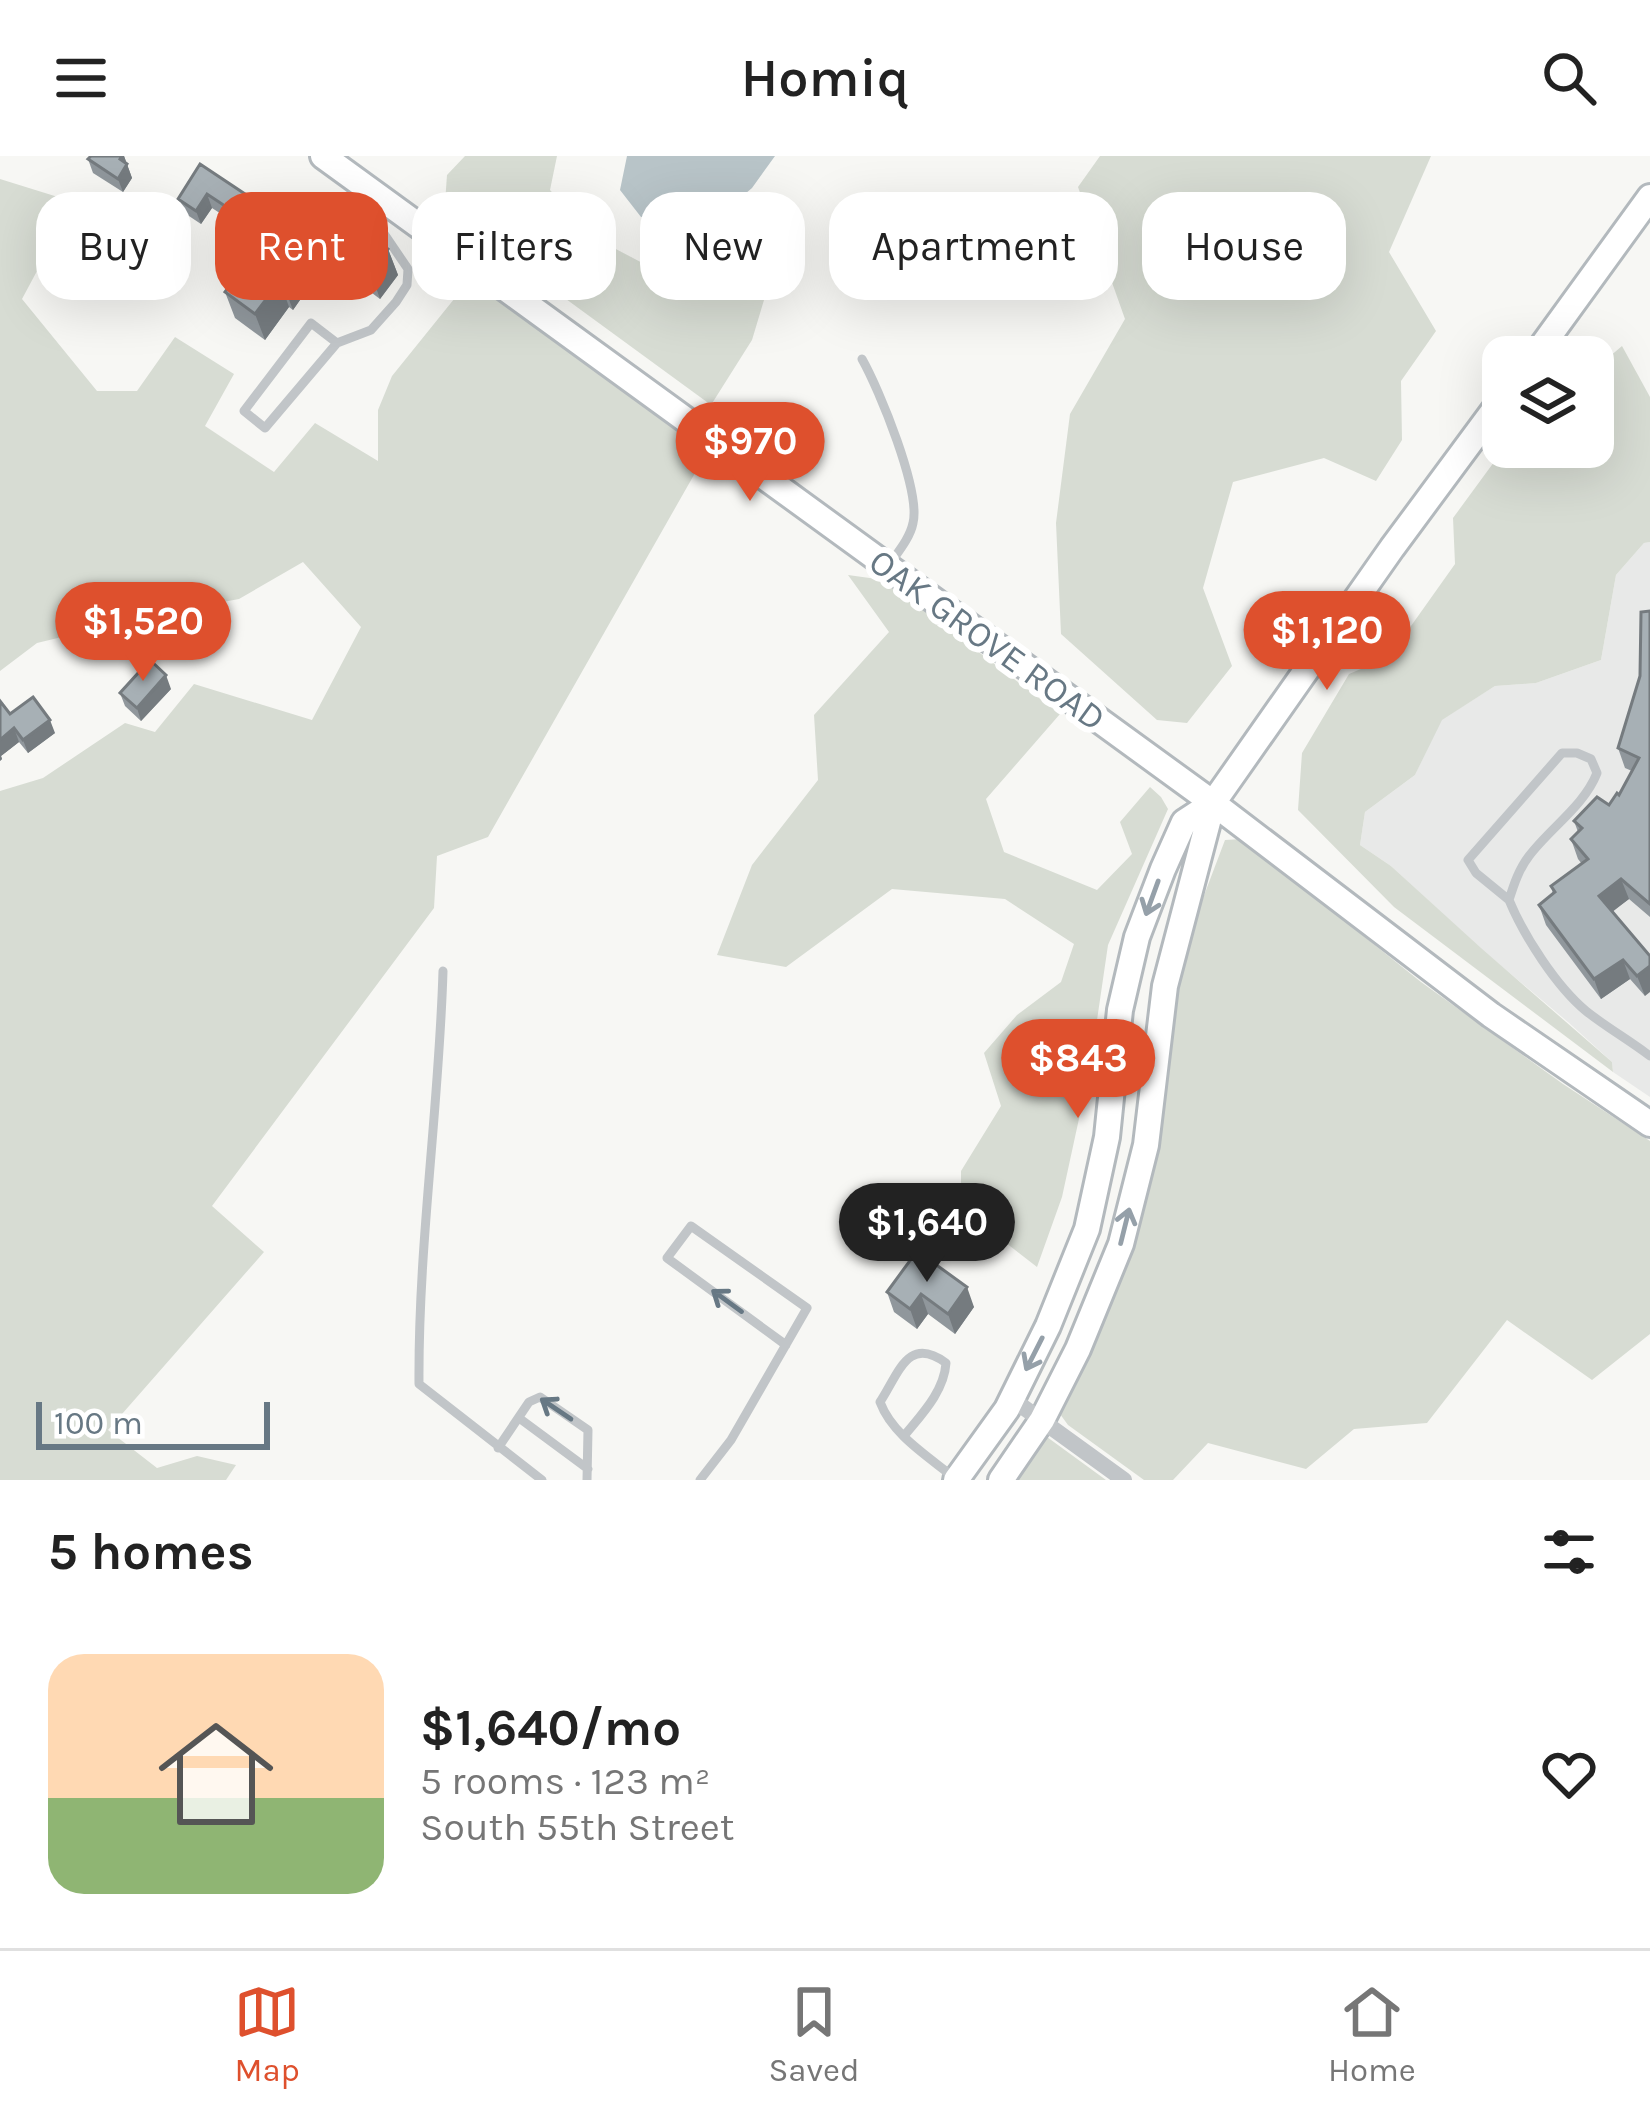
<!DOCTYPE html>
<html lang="en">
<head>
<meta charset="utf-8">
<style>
  :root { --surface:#fff; --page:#f2f2f2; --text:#222; --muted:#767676; --line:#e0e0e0; --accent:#de502d }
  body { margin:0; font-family:Karla,sans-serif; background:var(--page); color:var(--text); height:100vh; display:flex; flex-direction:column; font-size:45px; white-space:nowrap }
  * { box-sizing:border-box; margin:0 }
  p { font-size:39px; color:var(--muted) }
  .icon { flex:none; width:66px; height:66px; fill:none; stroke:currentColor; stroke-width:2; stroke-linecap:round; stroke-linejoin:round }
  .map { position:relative; height:1324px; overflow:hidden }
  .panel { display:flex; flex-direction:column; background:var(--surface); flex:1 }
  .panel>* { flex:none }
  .top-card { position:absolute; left:36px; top:36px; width:1578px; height:108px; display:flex; gap:24px }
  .tools { position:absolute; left:1482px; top:180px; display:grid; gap:24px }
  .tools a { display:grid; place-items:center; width:132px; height:132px; border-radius:24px; background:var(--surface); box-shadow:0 12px 48px #0002; font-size:60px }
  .scale { position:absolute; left:36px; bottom:30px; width:234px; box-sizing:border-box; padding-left:12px; border:6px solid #677884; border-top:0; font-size:33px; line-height:42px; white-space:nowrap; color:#677884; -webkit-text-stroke:9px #fff; paint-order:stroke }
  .price { position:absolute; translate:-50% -102px; padding:0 27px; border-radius:42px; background:var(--accent); color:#fff; font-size:39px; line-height:78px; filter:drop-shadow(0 3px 6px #0008) }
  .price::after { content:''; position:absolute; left:50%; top:72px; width:36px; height:27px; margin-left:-18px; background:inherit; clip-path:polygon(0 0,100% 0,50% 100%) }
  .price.selected { background:#222; color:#fff }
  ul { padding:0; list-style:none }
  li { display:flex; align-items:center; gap:36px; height:300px; padding:0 48px }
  li span { display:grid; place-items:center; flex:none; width:336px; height:240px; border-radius:36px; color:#555 }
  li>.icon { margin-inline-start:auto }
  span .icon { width:144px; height:144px; fill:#fffc; stroke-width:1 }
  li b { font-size:51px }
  h2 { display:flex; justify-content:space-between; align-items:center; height:144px; padding:0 48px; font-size:51px }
  .pill { padding:0 42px; border-radius:36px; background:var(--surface); box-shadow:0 12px 48px #0002; font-size:42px; line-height:108px }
  .pill.selected { background:var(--accent); color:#fff }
  header { display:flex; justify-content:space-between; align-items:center; height:156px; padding:0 48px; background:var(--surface); font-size:54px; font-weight:600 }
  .menu { display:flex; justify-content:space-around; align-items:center; height:168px; border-top:3px solid var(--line); background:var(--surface); font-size:33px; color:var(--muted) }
  .menu a { display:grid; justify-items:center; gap:6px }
  .menu .selected { color:var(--accent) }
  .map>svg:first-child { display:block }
</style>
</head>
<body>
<header><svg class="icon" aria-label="menu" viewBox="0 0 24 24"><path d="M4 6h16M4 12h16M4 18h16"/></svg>Homiq<svg class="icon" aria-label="search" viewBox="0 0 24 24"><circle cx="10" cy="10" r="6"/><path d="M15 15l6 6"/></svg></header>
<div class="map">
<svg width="1650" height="1324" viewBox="0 0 1650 1324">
  <rect width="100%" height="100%" fill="#f7f7f4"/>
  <path fill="#e8e9e8" d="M 1650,386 L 1650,941 L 1613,916 L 1612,906 L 1568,866 L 1481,793 L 1391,710 L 1360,689 L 1365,656 L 1415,619 L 1441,564 L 1495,530 L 1536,527 L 1601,504 L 1616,419 L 1644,387 Z"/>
  <path fill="#d7dcd3" d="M 465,0 L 557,0 L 550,34 L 593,81 L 690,132 L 776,104 L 752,184 L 711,249 L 529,116 L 445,47 L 447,19 Z
    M 1100,0 L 1431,0 L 1389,96 L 1436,175 L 1401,225 L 1402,284 L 1376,325 L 1324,302 L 1233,326 L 1203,432 L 1232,510 L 1187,567 L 1157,564 L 1061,478 L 1056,367 L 1070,258 L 1125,163 L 1078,31 Z
    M 0,23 L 74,46 L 22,143 L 97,235 L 137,235 L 175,181 L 234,218 L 205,270 L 274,316 L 315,267 L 378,305 L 378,254 L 392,220 L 471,122 L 707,296 L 488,681 L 437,700 L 434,752 L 212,1050 L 264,1096 L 108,1274 L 157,1312 L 197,1300 L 236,1309 L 226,1324 L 0,1324 L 0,635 L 43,622 L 125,567 L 155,576 L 194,528 L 312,564 L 361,471 L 303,406 L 239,443 L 153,459 L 37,487 L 0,515 Z
    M 1622,190 L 1650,241 L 1650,386 L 1644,387 L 1616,419 L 1601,504 L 1536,527 L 1495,530 L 1442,564 L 1415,619 L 1365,656 L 1360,689 L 1391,710 L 1481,792 L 1612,906 L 1613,916 L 1394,751 L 1298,654 L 1302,597 L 1349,518 L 1389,501 L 1455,408 L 1453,362 L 1505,291 L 1546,291 L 1575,311 L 1587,291 L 1593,291 L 1593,281 L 1602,266 L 1595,213 Z
    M 848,419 L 884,424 L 1060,558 L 986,643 L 1004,696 L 1097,734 L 1132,698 L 1120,666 L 1150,631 L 1161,641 L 1168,653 L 1108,789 L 1090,912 L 1062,1041 L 1037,1111 L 961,1052 L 961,1015 L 1001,950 L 984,897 L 1017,859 L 1061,826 L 1074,788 L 1005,743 L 892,733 L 786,811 L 717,799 L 752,709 L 818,624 L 814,559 L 889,476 Z
    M 1242,683 L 1421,826 L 1563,928 L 1650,985 L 1650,1178 L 1592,1224 L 1507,1164 L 1427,1267 L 1354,1273 L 1306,1313 L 1208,1287 L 1173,1324 L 1144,1324 L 1068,1269 L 1060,1258 L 1122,1117 L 1157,995 L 1180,822 L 1200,750 L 1225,684 Z
    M 1047,1281 L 1106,1324 L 1011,1324 L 1038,1284 Z"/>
  <path fill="#b8c4c8" d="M 627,0 L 775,0 L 752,32 L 725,55 L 688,55 L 641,61 L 620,34 Z"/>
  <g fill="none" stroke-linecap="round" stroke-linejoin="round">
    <defs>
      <path id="secondary" d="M 323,0 L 1213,647 L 1491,859 L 1650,968
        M 1534,201 L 1650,41
        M 956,1324 L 1007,1253 L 1048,1170 L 1087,1073 L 1107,981 L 1120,854 L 1137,781 L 1163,713 L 1184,666 L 1213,647 L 1392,392 L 1503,242
        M 1001,1324 L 1042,1264 L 1078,1193 L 1121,1088 L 1146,989 L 1165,830 L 1213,647"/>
    </defs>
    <use href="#secondary" stroke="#b3b9bd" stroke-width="30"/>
    <path stroke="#c1c5c8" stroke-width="9" d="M 337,187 L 311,167 L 244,255 L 265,272 L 337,187 L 371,174 L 396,146 L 407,129 L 408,113 L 372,60 L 375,44
      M 862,203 C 879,233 921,335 913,367 C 910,382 898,396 889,409
      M 1562,597 L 1577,597 L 1591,603 L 1597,617 C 1584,650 1550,672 1529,700 C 1519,713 1514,728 1509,744 L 1476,717 L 1468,704 Z
      M 1509,744 C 1524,780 1556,830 1586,855 C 1606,871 1629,884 1650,900
      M 443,815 C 439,953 418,1090 419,1228 L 542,1324
      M 519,1262 L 588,1313
      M 904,1280 C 921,1259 944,1236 946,1207 C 908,1179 899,1217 880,1246 C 892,1278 926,1299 952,1320
      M 498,1292 L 529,1246 L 540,1241 L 588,1274 L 587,1324
      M 700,1324 L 731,1284 L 807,1152 L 691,1070 L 667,1102 L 786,1189"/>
    <path stroke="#c1c5c8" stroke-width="16" d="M 1012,1243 L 1124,1324"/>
    <use href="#secondary" stroke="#fff" stroke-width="24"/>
  </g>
  <path fill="#90979c" d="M 91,0 L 124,0 L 132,22 L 123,36 L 93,17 L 88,3 Z
    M 200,8 L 245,38 L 250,51 L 238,69 L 212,52 L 201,68 L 183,56 L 178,43 Z
    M 96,59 L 101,72 L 91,89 L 69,76 L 64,63 Z
    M 368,89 L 388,93 L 398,119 L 380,143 L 348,119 L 339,93 Z
    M 245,100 L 298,108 L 307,134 L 293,154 L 289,151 L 265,184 L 235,162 L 225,136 L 247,106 Z
    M 1650,455 L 1650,761 L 1629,743 L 1612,755 L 1650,800 L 1645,840 L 1630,823 L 1601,843 L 1546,769 L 1539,749 L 1553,738 L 1551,730 L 1582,708 L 1578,703 L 1571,683 L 1578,676 L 1574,665 L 1609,649 L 1619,639 L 1632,615 L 1625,612 L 1618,592 L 1640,520 Z
    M 171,533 L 141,565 L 125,550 L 120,537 Z
    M 10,558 L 55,577 L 28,597 L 19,586 L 1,600 L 2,603 L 0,605 Z
    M 917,1095 L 974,1151 L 955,1178 L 928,1158 L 917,1173 L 894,1156 L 887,1136 Z"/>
  <path fill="#757b7f" d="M 122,0 L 124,0 L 132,22 L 123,36 L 118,23 L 120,3 Z
    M 207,38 L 212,52 L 201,68 L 196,55 Z
    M 245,38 L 250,51 L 238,69 L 234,56 Z
    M 96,59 L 101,72 L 91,89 L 86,76 Z
    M 388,93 L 398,119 L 380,143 L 371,117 Z
    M 298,108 L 307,134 L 293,154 L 283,128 Z
    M 280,125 L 289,151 L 265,184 L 255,158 Z
    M 166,519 L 171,533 L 141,565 L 137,552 Z
    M 50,564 L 55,577 L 28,597 L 23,584 Z
    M 14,572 L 19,586 L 1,600 L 2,603 L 0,605 L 0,584 Z
    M 1621,723 L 1629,743 L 1607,760 L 1599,740 Z
    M 1623,804 L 1630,823 L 1601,843 L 1594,823 Z
    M 1650,810 L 1650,836 L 1645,840 L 1637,820 Z
    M 967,1131 L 974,1151 L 955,1178 L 948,1158 Z
    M 921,1138 L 928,1158 L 917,1173 L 910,1153 Z"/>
  <path fill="#a7b0b5" stroke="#757b7f" stroke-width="3" d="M 91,0 L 122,0 L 120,3 L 127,8 L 118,23 L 88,3 Z
    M 200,8 L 245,38 L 234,56 L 207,38 L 196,55 L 178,43 Z
    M 74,46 L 96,59 L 86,76 L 64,63 Z
    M 351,76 L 368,89 L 373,81 L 388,93 L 371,117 L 339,93 Z
    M 260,80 L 298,108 L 283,128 L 280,125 L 255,158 L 225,136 L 249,104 L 245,100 Z
    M 1650,455 L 1650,748 L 1621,723 L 1599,740 L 1650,800 L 1650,810 L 1637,820 L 1623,804 L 1594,823 L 1539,749 L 1555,736 L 1551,730 L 1588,703 L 1571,683 L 1582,672 L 1574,665 L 1597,641 L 1609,649 L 1617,637 L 1619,639 L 1639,602 L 1618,592 L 1640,520 L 1641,456 Z
    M 150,504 L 166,519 L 137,552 L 120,537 Z
    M 33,541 L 50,564 L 23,584 L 14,572 L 0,584 L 0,545 L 10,558 Z
    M 917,1095 L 967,1131 L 948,1158 L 921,1138 L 910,1153 L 887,1136 Z"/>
  <defs><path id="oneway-shaft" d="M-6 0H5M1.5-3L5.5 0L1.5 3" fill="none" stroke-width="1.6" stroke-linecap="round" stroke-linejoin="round" transform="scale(3)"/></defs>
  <g stroke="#95a0a9">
    <use href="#oneway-shaft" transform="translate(1152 742) rotate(110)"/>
    <use href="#oneway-shaft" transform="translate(1125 1070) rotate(-76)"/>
    <use href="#oneway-shaft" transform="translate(1034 1198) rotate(117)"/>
  </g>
  <g stroke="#677884">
    <use href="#oneway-shaft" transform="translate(727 1145) rotate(-144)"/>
    <use href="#oneway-shaft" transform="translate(556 1253) rotate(-146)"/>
  </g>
  <g text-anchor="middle" stroke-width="12" stroke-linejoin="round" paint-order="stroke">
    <g font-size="36" fill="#677884" stroke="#fff">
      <text transform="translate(988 483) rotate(36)" y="13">OAK GROVE ROAD</text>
    </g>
  </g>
</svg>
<div class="tools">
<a><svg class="icon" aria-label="layers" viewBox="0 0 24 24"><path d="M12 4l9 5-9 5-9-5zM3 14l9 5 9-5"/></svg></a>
</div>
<div class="scale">100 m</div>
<b class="price" style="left:750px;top:348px">$970</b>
<b class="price" style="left:143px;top:528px">$1,520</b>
<b class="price" style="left:1327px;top:537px">$1,120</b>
<b class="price" style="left:1078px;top:965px">$843</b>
<b class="price selected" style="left:927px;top:1129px">$1,640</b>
<div class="top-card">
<a class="pill">Buy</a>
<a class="pill selected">Rent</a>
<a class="pill">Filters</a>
<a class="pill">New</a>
<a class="pill">Apartment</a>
<a class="pill">House</a>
</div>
</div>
<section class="panel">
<h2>5 homes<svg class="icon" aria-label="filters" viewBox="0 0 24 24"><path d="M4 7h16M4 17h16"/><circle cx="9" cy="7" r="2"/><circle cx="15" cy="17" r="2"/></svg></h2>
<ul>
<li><span style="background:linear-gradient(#ffd9b3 60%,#8fb573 0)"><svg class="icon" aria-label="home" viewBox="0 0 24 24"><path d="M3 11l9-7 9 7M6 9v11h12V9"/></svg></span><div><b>$1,640/mo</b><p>5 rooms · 123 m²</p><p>South 55th Street</p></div><svg class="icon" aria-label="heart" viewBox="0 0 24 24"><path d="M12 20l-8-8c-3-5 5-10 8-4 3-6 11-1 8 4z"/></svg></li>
</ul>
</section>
<nav class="menu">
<a class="selected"><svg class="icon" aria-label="map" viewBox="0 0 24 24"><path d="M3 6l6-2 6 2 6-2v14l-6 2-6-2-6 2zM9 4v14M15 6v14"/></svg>Map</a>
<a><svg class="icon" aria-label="saved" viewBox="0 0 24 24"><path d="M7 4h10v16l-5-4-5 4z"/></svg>Saved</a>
<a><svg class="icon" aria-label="home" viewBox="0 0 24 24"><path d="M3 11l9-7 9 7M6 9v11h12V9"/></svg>Home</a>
</nav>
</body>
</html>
